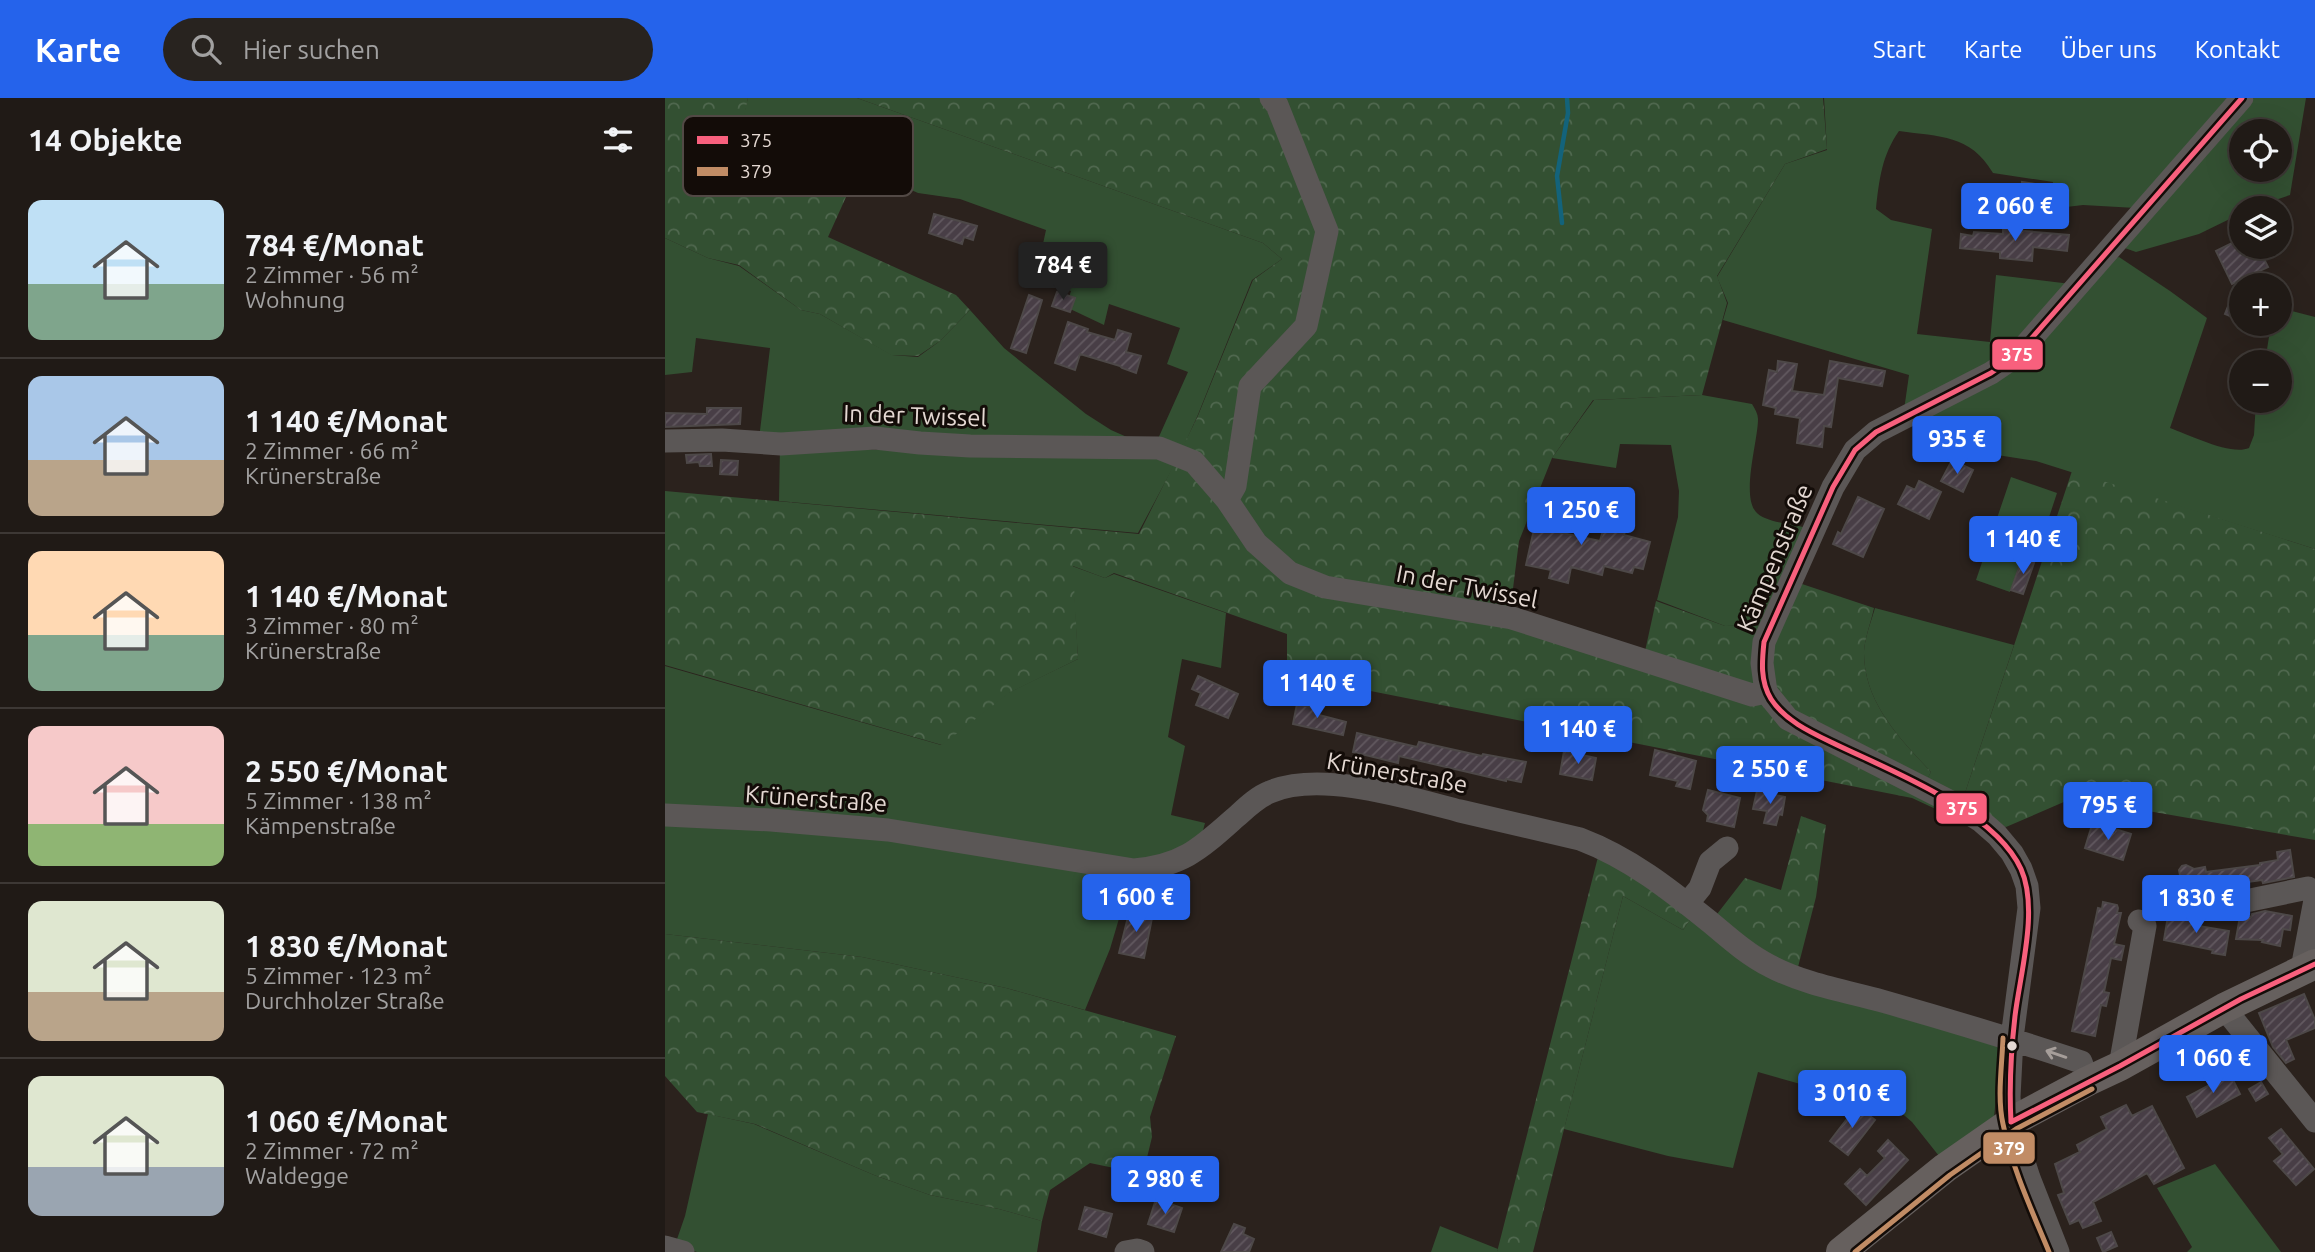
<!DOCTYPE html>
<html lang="de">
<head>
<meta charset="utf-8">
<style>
  :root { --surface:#201a16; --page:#28231f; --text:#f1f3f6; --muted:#a2a1a1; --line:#3d3835; --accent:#2563eb }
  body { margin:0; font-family:Ubuntu,sans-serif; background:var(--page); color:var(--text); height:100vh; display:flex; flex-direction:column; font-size:26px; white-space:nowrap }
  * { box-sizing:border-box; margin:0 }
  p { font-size:23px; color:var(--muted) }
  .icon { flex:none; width:38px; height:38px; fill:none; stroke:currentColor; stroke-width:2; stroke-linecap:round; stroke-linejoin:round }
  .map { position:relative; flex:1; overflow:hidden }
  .panel { display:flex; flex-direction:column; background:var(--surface); width:665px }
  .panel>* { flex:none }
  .tools { position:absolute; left:1564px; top:21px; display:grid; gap:14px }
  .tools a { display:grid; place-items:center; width:63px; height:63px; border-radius:50%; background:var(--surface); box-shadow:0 7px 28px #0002,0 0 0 2px var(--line); font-size:35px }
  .price { position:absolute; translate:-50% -60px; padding:0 16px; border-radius:7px; background:var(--accent); color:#fff; font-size:23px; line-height:46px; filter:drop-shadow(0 2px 4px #0008) }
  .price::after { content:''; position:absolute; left:50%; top:42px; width:21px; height:16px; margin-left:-10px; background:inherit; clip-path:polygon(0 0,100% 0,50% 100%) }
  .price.current { background:#222; color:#fff }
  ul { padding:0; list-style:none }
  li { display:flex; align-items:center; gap:21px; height:175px; padding:0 28px }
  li+li { border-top:2px solid var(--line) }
  li span { display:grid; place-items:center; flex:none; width:196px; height:140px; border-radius:14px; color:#555 }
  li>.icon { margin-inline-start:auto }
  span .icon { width:84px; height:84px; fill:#fffc; stroke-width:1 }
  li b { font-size:30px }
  h2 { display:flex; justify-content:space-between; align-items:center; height:84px; padding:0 28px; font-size:30px }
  header { display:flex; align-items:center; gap:42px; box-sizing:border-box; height:98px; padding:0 35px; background:var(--accent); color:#fff }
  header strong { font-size:33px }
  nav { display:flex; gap:38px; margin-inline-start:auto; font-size:24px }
  .search { width:490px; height:63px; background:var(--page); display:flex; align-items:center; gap:18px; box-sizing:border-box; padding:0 24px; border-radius:38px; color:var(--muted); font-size:26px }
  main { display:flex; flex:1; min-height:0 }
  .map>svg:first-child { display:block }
</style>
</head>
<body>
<header>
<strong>Karte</strong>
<div class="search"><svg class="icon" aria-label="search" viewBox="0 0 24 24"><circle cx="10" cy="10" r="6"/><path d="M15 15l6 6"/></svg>Hier suchen</div>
<nav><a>Start</a><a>Karte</a><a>Über uns</a><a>Kontakt</a></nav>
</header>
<main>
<section class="panel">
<h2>14 Objekte<svg class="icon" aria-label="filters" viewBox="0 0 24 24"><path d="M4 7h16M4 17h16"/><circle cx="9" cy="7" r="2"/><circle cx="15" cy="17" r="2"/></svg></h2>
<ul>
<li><span style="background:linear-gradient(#bfe0f5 60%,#7fa58c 0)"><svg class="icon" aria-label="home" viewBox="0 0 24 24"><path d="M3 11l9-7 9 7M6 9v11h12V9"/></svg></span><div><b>784 €/Monat</b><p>2 Zimmer · 56 m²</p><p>Wohnung</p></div></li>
<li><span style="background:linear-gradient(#a9c7e8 60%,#b9a48a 0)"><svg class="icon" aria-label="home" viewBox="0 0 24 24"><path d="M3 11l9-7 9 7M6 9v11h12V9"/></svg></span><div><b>1 140 €/Monat</b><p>2 Zimmer · 66 m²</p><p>Krünerstraße</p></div></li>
<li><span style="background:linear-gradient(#ffd9b3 60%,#7fa58c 0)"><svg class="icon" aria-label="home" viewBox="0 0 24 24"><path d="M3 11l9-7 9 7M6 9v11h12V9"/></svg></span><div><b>1 140 €/Monat</b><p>3 Zimmer · 80 m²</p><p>Krünerstraße</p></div></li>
<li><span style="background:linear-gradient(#f6c9c9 70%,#8fb573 0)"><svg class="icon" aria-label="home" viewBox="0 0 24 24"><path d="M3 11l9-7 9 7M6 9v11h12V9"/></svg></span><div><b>2 550 €/Monat</b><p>5 Zimmer · 138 m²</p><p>Kämpenstraße</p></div></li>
<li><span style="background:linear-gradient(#dfe7d0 65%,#b9a48a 0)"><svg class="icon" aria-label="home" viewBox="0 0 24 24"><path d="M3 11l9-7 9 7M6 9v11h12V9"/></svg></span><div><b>1 830 €/Monat</b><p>5 Zimmer · 123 m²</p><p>Durchholzer Straße</p></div></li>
<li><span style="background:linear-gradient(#dfe7d0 65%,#9aa5b1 0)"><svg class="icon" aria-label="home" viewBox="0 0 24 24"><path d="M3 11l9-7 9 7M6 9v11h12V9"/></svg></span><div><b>1 060 €/Monat</b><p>2 Zimmer · 72 m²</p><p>Waldegge</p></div></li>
</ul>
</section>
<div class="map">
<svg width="1650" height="1154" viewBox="0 0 1650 1154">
  <defs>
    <pattern id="forest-crowns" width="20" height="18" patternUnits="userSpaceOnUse" patternTransform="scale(1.75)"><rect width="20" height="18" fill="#335032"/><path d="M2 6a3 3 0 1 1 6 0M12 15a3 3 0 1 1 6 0" fill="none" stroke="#50684f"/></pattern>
    <pattern id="building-hatch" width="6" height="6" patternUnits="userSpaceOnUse" patternTransform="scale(1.75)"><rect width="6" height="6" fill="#483e46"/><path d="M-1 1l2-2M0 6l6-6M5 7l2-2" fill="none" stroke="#625960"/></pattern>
  </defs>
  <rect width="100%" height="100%" fill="#2b221d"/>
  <path fill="#335032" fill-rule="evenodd" d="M 83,0 L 192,0 L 598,145 L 617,161 L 587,182 L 532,319 L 515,356 L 492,343 L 523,274 L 502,266 L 515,230 L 444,206 L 439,227 L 401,209 L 406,193 L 371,178 L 381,132 L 295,101 L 253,95 L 195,69 L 76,28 Z
    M 1159,0 L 1568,0 L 1471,110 L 1418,107 L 1385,111 L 1388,84 L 1328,75 C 1305,36 1275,39 1234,33 C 1217,57 1214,82 1211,111 L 1226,122 L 1267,131 L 1252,236 L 1325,244 L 1331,177 L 1406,186 L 1337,261 L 1239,312 L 1244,277 L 1058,222 L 1063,205 L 1052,179 L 1120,66 L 1162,52 Z
    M 1589,0 L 1641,0 L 1625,97 L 1587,110 L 1577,110 L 1577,115 L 1534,136 L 1471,154 L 1454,148 ZM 1577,33 L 1615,33 L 1615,72 L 1577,72 Z
    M 0,140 L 43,160 L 74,168 L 136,212 L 155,216 L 227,257 L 253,259 L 275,243 L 305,212 L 339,250 L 421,316 L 446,332 L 480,347 L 94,341 L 105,250 L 31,240 L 27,274 L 0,277 Z
    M 1454,159 L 1505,193 L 1542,220 L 1505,330 C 1525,337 1566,358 1584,350 L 1589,337 L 1591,303 L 1615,303 L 1615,264 L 1600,264 L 1606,226 L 1615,226 L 1615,210 L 1650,219 L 1650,451 L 1371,363 L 1332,357 L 1307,360 L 1268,350 L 1255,336 L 1250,326 L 1278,308 L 1445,162 Z
    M 1037,297 L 1087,306 C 1090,311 1093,316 1093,321 C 1093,343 1076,397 1091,414 C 1099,424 1130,427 1143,430 L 1101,527 L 1060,528 L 992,502 L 1013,419 L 1014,393 L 1006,347 L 955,346 L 951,370 L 887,360 L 929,302 Z
    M 115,349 L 513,360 L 473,435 L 114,403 Z
    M 1346,379 L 1392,395 L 1369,465 L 1356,461 L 1345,494 L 1311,482 Z
    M 407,468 L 440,480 L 449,476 L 561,515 L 556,570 L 517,561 L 503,639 L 520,648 L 506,717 L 540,725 L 536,740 L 482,765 L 0,712 L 0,568 L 276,647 L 343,595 L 413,561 Z
    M 1210,510 L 1349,547 L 1297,704 L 1259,686 L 1266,674 C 1234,640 1198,603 1199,553 C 1200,539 1206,524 1210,510 Z
    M 0,723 L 207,737 L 466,780 L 445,851 L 420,912 L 341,890 L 197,859 L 0,836 Z
    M 958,798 L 1018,832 L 1027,819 L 1058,842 L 1336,945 L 1329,1020 L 1274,1058 L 1247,1024 L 1212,994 L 1176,980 L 1164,994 L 1093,974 L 1068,1070 L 1003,1058 L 899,1031 Z
    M 43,1016 L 89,1026 L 209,1077 L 265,1097 L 334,1111 L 377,1123 L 372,1154 L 32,1154 L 10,1147 L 20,1118 Z
    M 1550,1066 L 1616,1154 L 1522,1154 L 1527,1149 L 1492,1090 Z
    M 775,1128 L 833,1151 L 832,1154 L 766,1154 Z"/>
  <path fill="url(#forest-crowns)" d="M 0,0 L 83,0 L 77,29 L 195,68 L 163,139 L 291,197 L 305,212 L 275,243 L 253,258 L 226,257 L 155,216 L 136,212 L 74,167 L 43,160 L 0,140 Z
    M 192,0 L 1158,0 L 1162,51 L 1120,66 L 1052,178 L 1062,205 L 1037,297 L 928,302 L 887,360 L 854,443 L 844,522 L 977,567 L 991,503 L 1060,528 L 1113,527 L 1131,484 L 1209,510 C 1206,524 1200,539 1199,553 C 1198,603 1234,640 1266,674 L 1254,696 L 1316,732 L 1247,700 L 650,582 L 622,596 L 622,536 L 449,475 L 440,480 L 408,468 L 413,561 L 344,595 L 277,647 L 0,567 L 0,393 L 474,436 L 532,320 L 588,182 L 617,161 L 598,145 Z
    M 1407,373 L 1650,451 L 1650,742 L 1408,700 L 1341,729 L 1297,704 Z
    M 1136,718 L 1161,727 L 1151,799 L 1132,873 L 1049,820 L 1080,780 L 1116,792 Z
    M 934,755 L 1027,819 L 1018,832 L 958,798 L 868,1154 L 832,1154 Z
    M 0,836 L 197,859 L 341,890 L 511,938 L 485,1019 L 487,1039 L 478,1076 L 425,1065 L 385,1092 L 377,1123 L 334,1111 L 265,1097 L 209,1077 L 90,1026 L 32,1014 L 0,978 Z"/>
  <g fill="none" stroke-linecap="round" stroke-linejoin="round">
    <path stroke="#13637b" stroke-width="4.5" d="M 897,125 L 892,78 L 903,15 L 902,0"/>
  </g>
  <path fill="url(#building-hatch)" stroke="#4d4848" stroke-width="2" d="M 1357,84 L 1383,88 L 1379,114 L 1335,108 L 1338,89 L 1356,92 Z
    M 269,116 L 312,128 L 308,142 L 299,139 L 297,146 L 264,135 Z
    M 1338,131 L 1404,137 L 1402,153 L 1368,149 L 1367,163 L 1335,160 L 1335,154 L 1295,150 L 1296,136 L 1308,138 L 1309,134 L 1338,136 Z
    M 1577,140 L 1577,149 L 1593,149 L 1603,169 L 1567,186 L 1551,153 Z
    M 392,194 L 410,200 L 405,214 L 387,208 Z
    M 364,197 L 377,202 L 361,255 L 346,250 Z
    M 1566,201 L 1577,205 L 1577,223 L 1560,216 Z
    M 403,224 L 423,231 L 422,234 L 450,242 L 453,232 L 466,236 L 461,254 L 476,258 L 471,275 L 457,270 L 455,268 L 415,256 L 410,272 L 390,265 Z
    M 1113,263 L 1132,266 L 1127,293 L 1159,297 L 1165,263 L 1220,273 L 1217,288 L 1173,280 L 1166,329 L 1159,328 L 1157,349 L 1132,345 L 1135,320 L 1110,316 L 1111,310 L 1098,307 L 1104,272 L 1112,274 Z
    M 42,310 L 76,310 L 75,326 L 0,329 L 0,315 L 42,316 Z
    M 46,356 L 47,368 L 35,368 L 34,364 L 22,365 L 21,357 Z
    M 56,362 L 73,363 L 72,377 L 55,376 Z
    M 1287,362 L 1308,372 L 1298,394 L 1276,383 Z
    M 1254,383 L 1276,394 L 1264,421 L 1233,406 L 1242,388 L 1250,392 Z
    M 1193,399 L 1219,411 L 1198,459 L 1168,446 L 1173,434 L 1176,436 Z
    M 870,401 L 896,408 L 888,433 L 935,443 L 941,422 L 962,427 L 959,437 L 985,444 L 978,471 L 969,469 L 967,475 L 939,468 L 937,477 L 906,469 L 903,485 L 884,480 L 886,472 L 861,467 L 870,427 L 863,425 Z
    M 1357,461 L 1369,465 L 1358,496 L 1346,492 Z
    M 533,578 L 573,596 L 563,620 L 531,607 L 536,595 L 527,591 Z
    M 632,606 L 655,611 L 654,617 L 681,624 L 678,637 L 628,626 Z
    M 692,635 L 752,649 L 754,644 L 817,658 L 818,656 L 861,664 L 856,684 L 841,681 L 841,683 L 734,658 L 733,665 L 688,654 Z
    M 990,652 L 1031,663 L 1025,691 L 1011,688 L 1013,683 L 985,677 Z
    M 899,653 L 931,660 L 927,682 L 895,676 Z
    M 1043,692 L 1075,700 L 1069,729 L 1042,723 L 1043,717 L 1038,712 Z
    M 1092,693 L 1120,699 L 1117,717 L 1114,716 L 1111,727 L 1099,725 L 1102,713 L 1088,711 Z
    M 1427,727 L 1449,734 L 1450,731 L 1466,736 L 1458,762 L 1420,750 Z
    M 1625,752 L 1629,779 L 1598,785 L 1597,782 L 1545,789 L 1546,794 L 1519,798 L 1514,772 L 1517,768 L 1521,767 L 1529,771 L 1540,769 L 1541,774 L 1595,767 L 1595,765 L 1613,762 L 1612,754 Z
    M 1438,804 L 1452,807 L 1453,810 L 1452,815 L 1456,815 L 1449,846 L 1459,848 L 1456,862 L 1446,860 L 1439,894 L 1444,895 L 1441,908 L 1436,907 L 1430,938 L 1407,933 L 1433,810 L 1437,811 Z
    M 465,811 L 488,815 L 479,860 L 454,855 Z
    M 1600,813 L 1627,818 L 1625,832 L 1618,831 L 1615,848 L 1597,844 L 1598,842 L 1571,841 L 1575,818 L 1586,819 L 1587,816 Z
    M 1503,818 L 1528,823 L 1528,827 L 1564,833 L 1560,857 L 1547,855 L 1548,852 L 1499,842 Z
    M 1639,896 L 1650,922 L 1650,930 L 1621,942 L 1629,961 L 1621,965 L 1608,949 L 1594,915 Z
    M 1565,976 L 1575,996 L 1532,1019 L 1522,999 Z
    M 1596,984 L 1603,996 L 1591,1003 L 1584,991 Z
    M 1461,1007 L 1467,1018 L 1487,1008 L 1519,1070 L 1489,1086 L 1482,1075 L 1428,1104 L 1436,1123 L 1418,1130 L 1414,1122 L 1405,1126 L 1393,1097 L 1399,1095 L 1390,1066 L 1415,1054 L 1412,1047 L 1442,1031 L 1436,1019 Z
    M 1192,1008 L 1210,1022 L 1183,1057 L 1165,1043 Z
    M 1616,1031 L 1649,1071 L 1631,1087 L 1609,1063 L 1618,1056 L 1604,1040 Z
    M 1223,1042 L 1243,1062 L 1201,1107 L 1180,1086 L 1195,1071 L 1202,1078 L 1220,1060 L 1213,1053 Z
    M 491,1101 L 517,1110 L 509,1134 L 483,1126 Z
    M 420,1109 L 447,1116 L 441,1139 L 414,1131 Z
    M 569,1126 L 580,1130 L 578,1136 L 589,1141 L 584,1154 L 556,1154 Z
    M 1446,1134 L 1452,1148 L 1438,1154 L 1432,1140 Z"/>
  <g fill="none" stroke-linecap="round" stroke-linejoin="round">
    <path stroke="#5b5756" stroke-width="23" d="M 0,343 L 57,342 L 116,346 L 210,340 L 255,345 L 305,348 L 494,350 L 529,364 L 562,402 L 591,445 L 625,475 L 660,489 L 847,520 L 1087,597 L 1101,594
      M 562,402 L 570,388 L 585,288 L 641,228 L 662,133 L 612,7 L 606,0
      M 0,717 L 106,722 L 223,732 L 469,772 C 518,768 536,750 571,719 C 581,710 592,699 605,694 C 655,672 744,700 795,713 C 835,722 875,732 915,741 C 965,760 1004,791 1045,824 C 1064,840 1083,857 1105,868 C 1139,886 1180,893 1217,903 C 1284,922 1350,942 1416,964 L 1423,983
      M 1022,806 L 1035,790 L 1045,764 L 1062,750
      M 1561,807 L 1643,790 L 1650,796
      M 1637,871 L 1650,802
      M 1559,910 L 1650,1023
      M 1455,968 L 1480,828 L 1474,823
      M 0,1149 L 18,1154
      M 461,1154 L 472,1152 L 478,1154
      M 1393,1154 L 1364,1080 L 1346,1024 L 1344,999 L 1347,940 L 1364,810 L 1362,788 L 1356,771 L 1347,755 L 1332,737 L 1316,723 L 1286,704 L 1123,621 L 1101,594 L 1097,565 L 1099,544 L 1168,389 L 1190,352 L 1211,334 L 1326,275 L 1351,258 L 1577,0"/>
    <path stroke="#66605e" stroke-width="30" d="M 1176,1154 L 1280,1070 L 1346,1024 L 1423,983 L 1455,968 L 1559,910 L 1650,866"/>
    <defs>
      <path id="bus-1" d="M 1346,1024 C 1344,988 1346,953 1350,918 C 1355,876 1374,811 1356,771 C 1329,712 1226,673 1170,646 C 1147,635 1120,623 1106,601 C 1095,583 1097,563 1099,544 L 1168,389 L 1190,352 L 1211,334 L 1326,275 L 1351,258 L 1577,0
        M 1346,1024 L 1455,968 L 1576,901 L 1650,866"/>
      <path id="bus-2" d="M 1338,940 C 1337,968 1332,999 1338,1026 C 1347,1070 1367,1113 1384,1154
        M 1190,1154 L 1285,1077 L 1351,1031 L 1427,991"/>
    </defs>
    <use href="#bus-1" stroke="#130c08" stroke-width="10"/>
    <use href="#bus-2" stroke="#130c08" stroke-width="10"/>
    <use href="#bus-1" stroke="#f8607d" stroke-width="5"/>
    <use href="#bus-2" stroke="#c18c65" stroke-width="5"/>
  </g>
  <defs><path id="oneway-shaft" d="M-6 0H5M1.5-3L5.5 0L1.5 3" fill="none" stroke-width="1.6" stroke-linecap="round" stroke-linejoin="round" transform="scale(1.75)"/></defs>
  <use stroke="#a69e9a" href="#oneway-shaft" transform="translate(1391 956) rotate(-161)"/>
  <circle fill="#e4d8d2" stroke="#130c08" stroke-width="2.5" cx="1347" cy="948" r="6"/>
  <g text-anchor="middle" stroke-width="6" stroke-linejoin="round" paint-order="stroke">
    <g font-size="24" fill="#e4d8d2" stroke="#130c08">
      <text transform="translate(250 318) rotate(2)" y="8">In der Twissel</text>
      <text transform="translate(1110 460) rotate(-67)" y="8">Kämpenstraße</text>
      <text transform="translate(802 489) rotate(11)" y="8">In der Twissel</text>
      <text transform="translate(732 675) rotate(10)" y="8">Krünerstraße</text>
      <text transform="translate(151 701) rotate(4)" y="8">Krünerstraße</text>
    </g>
  </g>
  <rect x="18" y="18" width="230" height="80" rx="10" fill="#130c08" stroke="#524945" stroke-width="2"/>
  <rect x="32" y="38" width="31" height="8" fill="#f8607d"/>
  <rect x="32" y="69" width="31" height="9" fill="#c18c65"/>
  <g font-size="19" fill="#e4d8d2">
    <text x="75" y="49">375</text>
    <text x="75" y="80">379</text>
  </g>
  <g stroke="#130c08" stroke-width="2.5">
    <rect x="1326" y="240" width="53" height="33" rx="7" fill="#f8607d"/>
    <rect x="1270" y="694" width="53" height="33" rx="7" fill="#f8607d"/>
    <rect x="1317" y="1033" width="54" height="34" rx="7" fill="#c18c65"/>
  </g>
  <g font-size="19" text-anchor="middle" font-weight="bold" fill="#fff">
    <text x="1352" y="263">375</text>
    <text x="1297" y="717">375</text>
    <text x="1344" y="1057">379</text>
  </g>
</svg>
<div class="tools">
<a><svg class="icon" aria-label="locate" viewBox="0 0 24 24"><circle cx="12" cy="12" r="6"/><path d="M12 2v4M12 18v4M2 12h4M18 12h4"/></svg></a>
<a><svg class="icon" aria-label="layers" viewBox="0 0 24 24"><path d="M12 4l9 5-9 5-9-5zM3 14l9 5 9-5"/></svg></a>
<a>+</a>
<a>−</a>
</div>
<b class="price" style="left:1350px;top:145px">2 060 €</b>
<b class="price current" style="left:398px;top:204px">784 €</b>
<b class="price" style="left:1292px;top:378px">935 €</b>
<b class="price" style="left:916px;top:449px">1 250 €</b>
<b class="price" style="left:1358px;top:478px">1 140 €</b>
<b class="price" style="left:652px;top:622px">1 140 €</b>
<b class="price" style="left:913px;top:668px">1 140 €</b>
<b class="price" style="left:1105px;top:708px">2 550 €</b>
<b class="price" style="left:1443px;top:744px">795 €</b>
<b class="price" style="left:471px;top:836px">1 600 €</b>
<b class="price" style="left:1531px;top:837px">1 830 €</b>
<b class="price" style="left:1548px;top:997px">1 060 €</b>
<b class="price" style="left:1187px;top:1032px">3 010 €</b>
<b class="price" style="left:500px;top:1118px">2 980 €</b>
</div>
</main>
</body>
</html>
